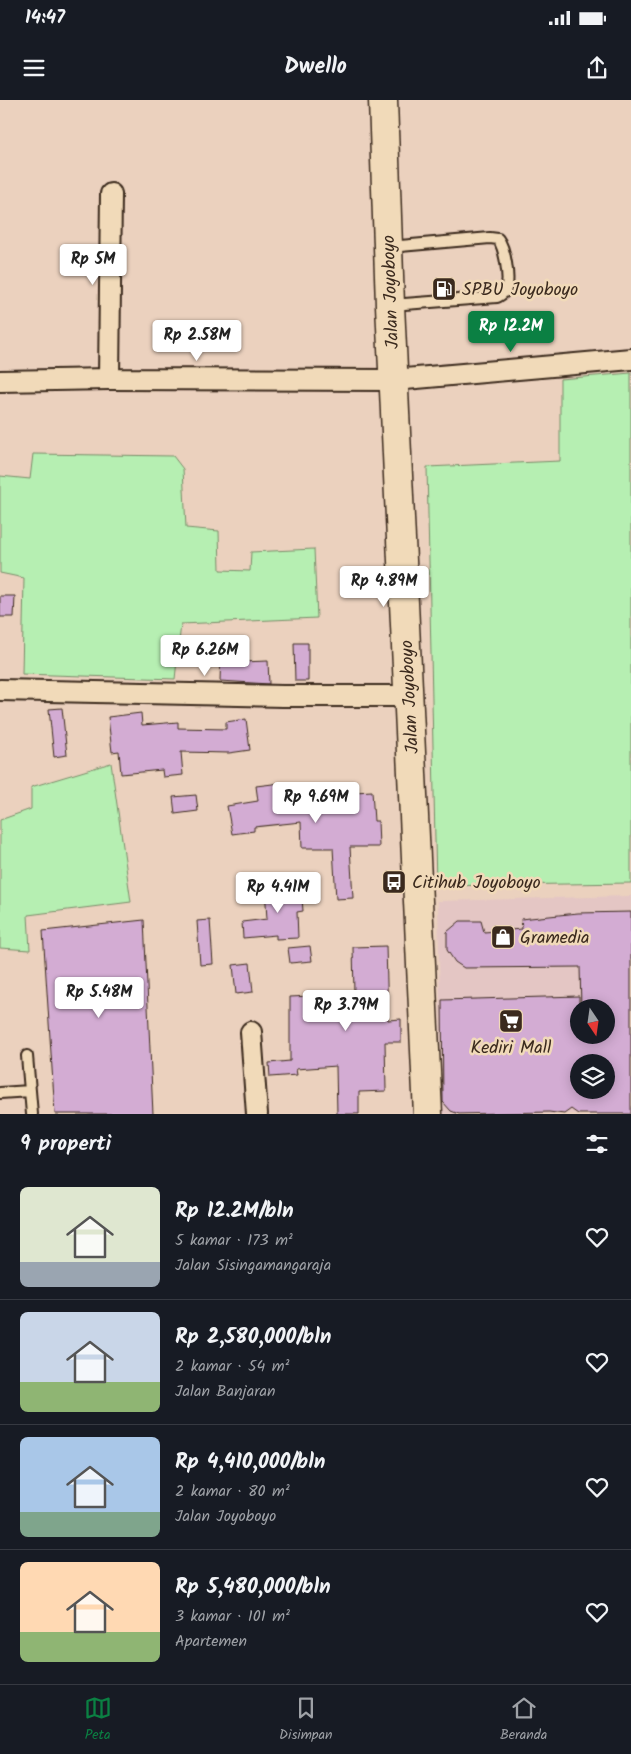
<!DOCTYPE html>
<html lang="id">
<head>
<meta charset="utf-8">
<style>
  :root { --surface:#171b24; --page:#20242c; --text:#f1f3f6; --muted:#9ea1a6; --line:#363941; --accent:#0b8043 }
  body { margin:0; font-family:Kalam,sans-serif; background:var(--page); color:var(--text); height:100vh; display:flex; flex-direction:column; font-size:19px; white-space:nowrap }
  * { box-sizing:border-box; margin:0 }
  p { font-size:16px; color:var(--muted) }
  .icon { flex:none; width:28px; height:28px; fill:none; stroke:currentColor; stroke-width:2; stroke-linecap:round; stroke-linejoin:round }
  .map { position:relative; height:1014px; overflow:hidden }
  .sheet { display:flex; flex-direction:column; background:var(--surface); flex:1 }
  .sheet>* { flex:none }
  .needle { width:32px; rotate:167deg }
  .tools { position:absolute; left:570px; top:899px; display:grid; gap:10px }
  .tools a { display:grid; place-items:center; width:45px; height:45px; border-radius:50%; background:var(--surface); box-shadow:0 2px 12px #0003; font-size:25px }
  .price { position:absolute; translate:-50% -42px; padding:0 11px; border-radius:5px; background:#fff; color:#222; font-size:16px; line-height:32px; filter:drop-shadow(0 1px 2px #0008) }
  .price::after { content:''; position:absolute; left:50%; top:30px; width:15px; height:11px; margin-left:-8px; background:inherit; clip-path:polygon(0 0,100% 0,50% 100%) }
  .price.current { background:var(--accent); color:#fff }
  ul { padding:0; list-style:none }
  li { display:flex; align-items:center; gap:15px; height:125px; padding:0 20px }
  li+li { border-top:1px solid var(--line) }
  li span { display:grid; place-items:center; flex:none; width:140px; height:100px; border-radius:8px; color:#555 }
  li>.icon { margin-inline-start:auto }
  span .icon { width:60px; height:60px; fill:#fffc; stroke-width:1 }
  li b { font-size:21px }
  h2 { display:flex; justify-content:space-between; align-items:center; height:60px; padding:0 20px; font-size:21px }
  .status { display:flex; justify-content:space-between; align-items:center; height:35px; padding:0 25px; background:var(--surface); direction:ltr }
  .status svg { height:14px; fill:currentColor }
  header { display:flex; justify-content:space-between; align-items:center; height:65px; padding:0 20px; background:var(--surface); font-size:22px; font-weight:800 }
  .tab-bar { display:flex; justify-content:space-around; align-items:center; height:70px; border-top:1px solid var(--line); background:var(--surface); font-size:14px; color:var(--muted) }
  .tab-bar a { display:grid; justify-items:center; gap:2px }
  .tab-bar .current { color:var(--accent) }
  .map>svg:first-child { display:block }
</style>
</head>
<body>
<div class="status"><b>14:47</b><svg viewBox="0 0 49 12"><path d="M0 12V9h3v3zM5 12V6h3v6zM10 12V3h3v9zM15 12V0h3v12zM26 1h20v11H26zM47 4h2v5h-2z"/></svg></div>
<header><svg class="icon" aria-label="menu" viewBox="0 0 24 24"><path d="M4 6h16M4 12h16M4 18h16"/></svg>Dwello<svg class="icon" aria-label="share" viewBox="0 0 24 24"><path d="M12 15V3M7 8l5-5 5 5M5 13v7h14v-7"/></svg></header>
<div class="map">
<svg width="631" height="1014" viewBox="0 0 631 1014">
  <rect width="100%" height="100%" fill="#ebd1be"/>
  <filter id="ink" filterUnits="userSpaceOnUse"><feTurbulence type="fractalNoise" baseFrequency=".02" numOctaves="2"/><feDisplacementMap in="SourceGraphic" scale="10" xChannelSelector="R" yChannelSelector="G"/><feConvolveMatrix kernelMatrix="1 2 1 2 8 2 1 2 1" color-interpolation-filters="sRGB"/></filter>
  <g filter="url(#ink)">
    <path fill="#e4c6c4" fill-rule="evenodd" d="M 631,796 L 631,1014 L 442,1014 L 438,801 ZM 579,908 L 606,908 L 606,935 L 579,935 ZM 579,962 L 606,962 L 606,990 L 579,990 Z"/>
    <path fill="#b6efb2" stroke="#788c68" d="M 631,273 L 631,783 L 436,786 L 427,367 L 560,361 L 560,279 Z
      M 33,354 L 173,356 L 183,369 L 186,428 L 219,431 L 220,470 L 250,471 L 251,452 L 314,449 L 317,518 L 181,524 L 175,579 L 22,574 L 24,478 L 0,473 L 0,376 L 30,379 Z
      M 111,663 L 131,802 L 28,815 L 30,850 L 0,848 L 0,720 L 31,709 L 31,687 Z"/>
    <path fill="#d3acd3" stroke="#3b2a1e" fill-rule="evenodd" d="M 0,496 L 15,496 L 14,517 L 0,517 Z
      M 294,543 L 308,543 L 308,581 L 295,581 Z
      M 221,551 L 242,552 L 242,562 L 268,561 L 269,584 L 220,581 Z
      M 62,608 L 67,655 L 54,657 L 49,609 Z
      M 141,613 L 142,625 L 178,622 L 178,628 L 226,629 L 226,622 L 246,619 L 250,650 L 229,653 L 181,652 L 183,675 L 163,677 L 162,670 L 121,674 L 119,651 L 112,652 L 108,617 Z
      M 281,683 L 282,696 L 372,691 L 374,721 L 378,721 L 379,747 L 350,747 L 353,798 L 336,799 L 333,748 L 302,748 L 301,722 L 254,727 L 254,731 L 232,734 L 227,706 L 258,701 L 256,686 Z
      M 196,695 L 198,711 L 175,714 L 173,697 Z
      M 301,785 L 303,811 L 297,812 L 298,838 L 276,839 L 276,835 L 243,838 L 242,822 L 267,819 L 265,788 Z
      M 631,812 L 631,1014 L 578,1014 L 571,1009 L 564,1014 L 549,1012 L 459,1014 L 451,1011 L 443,1002 L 442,900 L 579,896 L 579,935 L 606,935 L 606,908 L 581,908 L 580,867 L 464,868 L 455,862 L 447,850 L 447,832 L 460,821 L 481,821 L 484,832 L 522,829 L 521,819 L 578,813 ZM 579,962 L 606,962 L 606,990 L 579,990 Z
      M 144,820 L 153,1014 L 55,1014 L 43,831 Z
      M 210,820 L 213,864 L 200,865 L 197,821 Z
      M 310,846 L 312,861 L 290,863 L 288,848 Z
      M 386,846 L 388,920 L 401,919 L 401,942 L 385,942 L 386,991 L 359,992 L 359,1014 L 337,1014 L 336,966 L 296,969 L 297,975 L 270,977 L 269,963 L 290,961 L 290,897 L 354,894 L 353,847 Z
      M 250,863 L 253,892 L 236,894 L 233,865 Z"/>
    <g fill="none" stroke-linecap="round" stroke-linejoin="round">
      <defs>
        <path id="lane" d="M 389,147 L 490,138 L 498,139 C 505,148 510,179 506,189 C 504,194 501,195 497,197 L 391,205
          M 27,956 L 32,1014
          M 0,993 L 30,991"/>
        <path id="street" d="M 109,279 L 111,94
          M 0,281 L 109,279 L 394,280 L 631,259
          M 0,590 L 283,596 L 409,596
          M 251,932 L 257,1014"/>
        <path id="secondary" d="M 383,0 L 390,205 L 428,1014"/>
      </defs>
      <use href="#lane" stroke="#3b2a1e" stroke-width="14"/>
      <use href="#street" stroke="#3b2a1e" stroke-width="24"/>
      <use href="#secondary" stroke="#3b2a1e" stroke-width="31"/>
      <use href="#lane" stroke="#f1dab9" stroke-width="10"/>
      <use href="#street" stroke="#f1dab9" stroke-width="20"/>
      <use href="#secondary" stroke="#f1dab9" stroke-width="28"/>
    </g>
  </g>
  <defs>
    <symbol id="fuel-square" viewBox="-11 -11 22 22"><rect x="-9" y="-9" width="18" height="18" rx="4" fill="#3b2a1e" stroke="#f1dab9"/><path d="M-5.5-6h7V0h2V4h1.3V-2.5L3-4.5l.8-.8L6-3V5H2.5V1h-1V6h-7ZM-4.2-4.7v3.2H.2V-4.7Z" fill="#fff"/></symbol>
    <symbol id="bus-square" viewBox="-11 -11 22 22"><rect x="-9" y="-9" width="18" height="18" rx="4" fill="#3b2a1e" stroke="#f1dab9"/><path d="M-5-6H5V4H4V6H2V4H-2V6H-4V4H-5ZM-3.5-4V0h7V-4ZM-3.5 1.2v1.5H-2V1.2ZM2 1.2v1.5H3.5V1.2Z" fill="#fff"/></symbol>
    <symbol id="shop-square" viewBox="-11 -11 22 22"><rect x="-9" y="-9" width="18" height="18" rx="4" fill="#3b2a1e" stroke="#f1dab9"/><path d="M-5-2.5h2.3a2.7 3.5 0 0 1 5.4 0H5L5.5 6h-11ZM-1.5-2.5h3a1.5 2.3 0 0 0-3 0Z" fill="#fff"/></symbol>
    <symbol id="supermarket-square" viewBox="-11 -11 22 22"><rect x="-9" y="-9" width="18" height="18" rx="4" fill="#3b2a1e" stroke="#f1dab9"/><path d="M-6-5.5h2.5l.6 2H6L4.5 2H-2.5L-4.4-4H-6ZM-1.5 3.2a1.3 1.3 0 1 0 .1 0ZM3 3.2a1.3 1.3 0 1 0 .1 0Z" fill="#fff"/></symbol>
  </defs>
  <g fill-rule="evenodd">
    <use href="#fuel-square" x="430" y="175" width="28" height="28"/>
    <use href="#bus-square" x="380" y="768" width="28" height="28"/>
    <use href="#shop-square" x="489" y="823" width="28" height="28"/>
    <use href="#supermarket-square" x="497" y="907" width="28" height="28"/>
  </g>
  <g text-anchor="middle" stroke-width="5" stroke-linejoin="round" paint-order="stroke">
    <g font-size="18" fill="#3b2a1e" stroke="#f1dab9" text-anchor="start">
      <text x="462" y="195">SPBU Joyoboyo</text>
      <text x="412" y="788">Citihub Joyoboyo</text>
      <text x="520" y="843">Gramedia</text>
      <text x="511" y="953" text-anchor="middle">Kediri Mall</text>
    </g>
    <g font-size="18" fill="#3b2a1e" stroke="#f1dab9">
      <text transform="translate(390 192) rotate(-92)" y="6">Jalan Joyoboyo</text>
      <text transform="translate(409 597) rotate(-93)" y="6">Jalan Joyoboyo</text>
    </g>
  </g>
</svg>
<div class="tools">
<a><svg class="needle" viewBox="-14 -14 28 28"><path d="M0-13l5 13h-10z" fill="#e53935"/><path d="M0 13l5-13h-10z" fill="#9ea1a6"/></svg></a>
<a><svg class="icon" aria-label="layers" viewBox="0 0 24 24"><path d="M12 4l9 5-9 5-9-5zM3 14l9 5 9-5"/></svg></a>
</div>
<b class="price" style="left:93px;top:186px">Rp 5M</b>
<b class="price current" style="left:511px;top:253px">Rp 12.2M</b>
<b class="price" style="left:197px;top:262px">Rp 2.58M</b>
<b class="price" style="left:384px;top:508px">Rp 4.89M</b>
<b class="price" style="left:205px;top:577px">Rp 6.26M</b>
<b class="price" style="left:316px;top:724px">Rp 9.69M</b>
<b class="price" style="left:278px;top:814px">Rp 4.41M</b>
<b class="price" style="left:99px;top:919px">Rp 5.48M</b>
<b class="price" style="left:346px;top:932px">Rp 3.79M</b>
</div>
<section class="sheet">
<h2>9 properti<svg class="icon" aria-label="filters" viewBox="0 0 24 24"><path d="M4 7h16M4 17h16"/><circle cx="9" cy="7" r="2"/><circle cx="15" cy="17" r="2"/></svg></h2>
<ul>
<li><span style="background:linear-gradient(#dfe7d0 75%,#9aa5b1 0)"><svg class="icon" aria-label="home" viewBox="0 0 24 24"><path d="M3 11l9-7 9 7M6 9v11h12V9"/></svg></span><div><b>Rp 12.2M/bln</b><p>5 kamar · 173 m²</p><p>Jalan Sisingamangaraja</p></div><svg class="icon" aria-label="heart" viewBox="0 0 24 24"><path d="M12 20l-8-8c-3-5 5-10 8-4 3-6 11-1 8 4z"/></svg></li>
<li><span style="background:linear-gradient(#c9d6e8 70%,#8fb573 0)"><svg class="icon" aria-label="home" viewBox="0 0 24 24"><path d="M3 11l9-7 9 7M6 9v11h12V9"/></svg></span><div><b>Rp 2,580,000/bln</b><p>2 kamar · 54 m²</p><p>Jalan Banjaran</p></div><svg class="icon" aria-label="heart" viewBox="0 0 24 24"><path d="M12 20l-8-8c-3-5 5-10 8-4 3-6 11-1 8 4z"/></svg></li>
<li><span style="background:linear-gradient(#a9c7e8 75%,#7fa58c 0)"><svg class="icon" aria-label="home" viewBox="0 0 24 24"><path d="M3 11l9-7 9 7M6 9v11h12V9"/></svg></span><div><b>Rp 4,410,000/bln</b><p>2 kamar · 80 m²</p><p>Jalan Joyoboyo</p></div><svg class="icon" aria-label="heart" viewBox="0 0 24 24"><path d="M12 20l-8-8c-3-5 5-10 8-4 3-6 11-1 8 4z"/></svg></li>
<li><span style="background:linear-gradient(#ffd9b3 70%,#8fb573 0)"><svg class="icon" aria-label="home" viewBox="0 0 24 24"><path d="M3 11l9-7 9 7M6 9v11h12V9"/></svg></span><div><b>Rp 5,480,000/bln</b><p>3 kamar · 101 m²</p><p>Apartemen</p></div><svg class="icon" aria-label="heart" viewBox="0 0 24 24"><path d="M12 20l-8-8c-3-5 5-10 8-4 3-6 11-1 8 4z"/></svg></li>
</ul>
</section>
<nav class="tab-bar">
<a class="current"><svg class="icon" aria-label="map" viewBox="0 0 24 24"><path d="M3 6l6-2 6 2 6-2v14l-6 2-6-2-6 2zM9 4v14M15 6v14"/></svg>Peta</a>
<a><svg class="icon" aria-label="saved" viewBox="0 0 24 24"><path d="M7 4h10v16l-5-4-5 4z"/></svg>Disimpan</a>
<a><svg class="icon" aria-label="home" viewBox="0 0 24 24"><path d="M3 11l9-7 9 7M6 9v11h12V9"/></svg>Beranda</a>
</nav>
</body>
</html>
